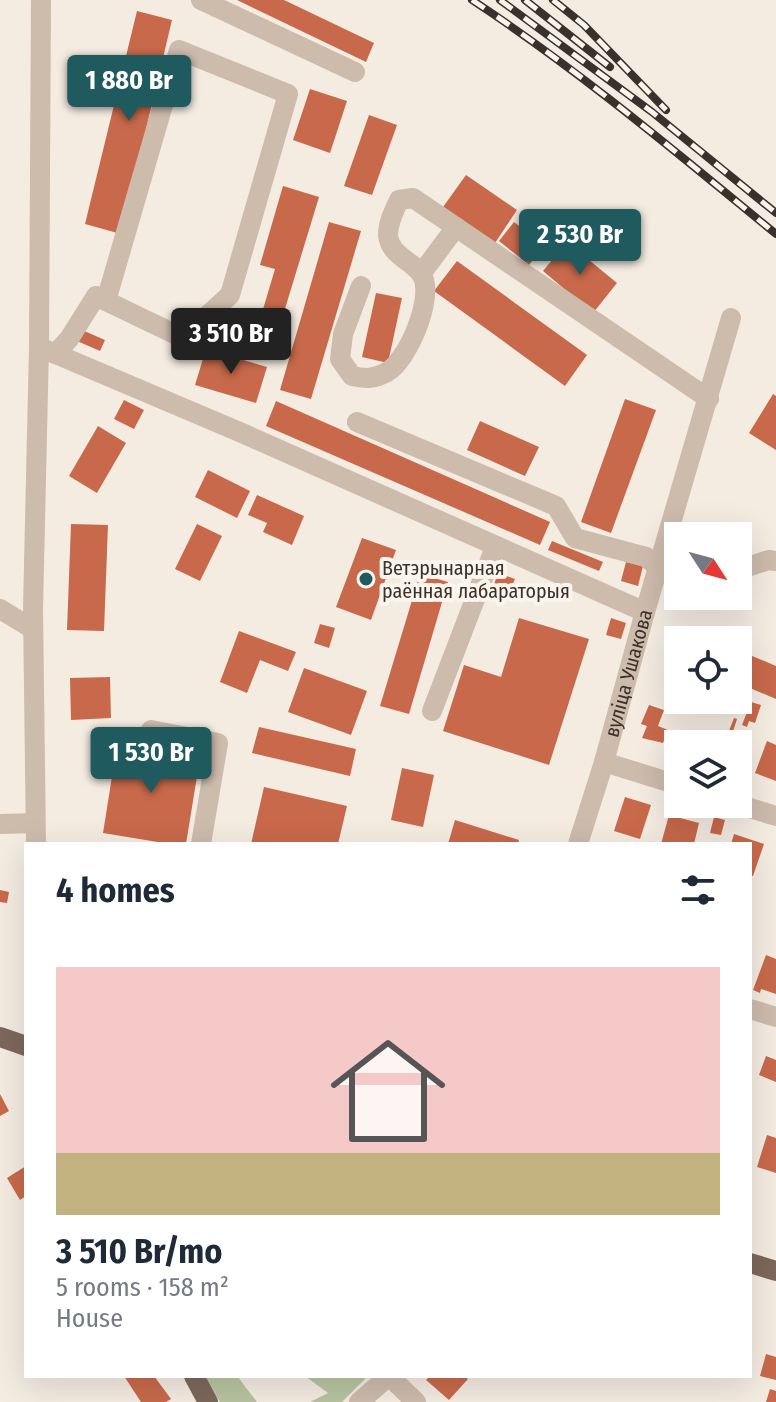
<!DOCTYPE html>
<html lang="en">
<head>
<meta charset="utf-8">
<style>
  :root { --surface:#fff; --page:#f2f2f3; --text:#1f2937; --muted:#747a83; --line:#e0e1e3; --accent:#1f5a5e }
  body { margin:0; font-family:"Fira Sans Condensed",sans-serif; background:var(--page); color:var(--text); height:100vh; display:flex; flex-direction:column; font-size:30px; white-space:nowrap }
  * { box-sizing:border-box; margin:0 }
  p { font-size:26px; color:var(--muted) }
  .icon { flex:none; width:44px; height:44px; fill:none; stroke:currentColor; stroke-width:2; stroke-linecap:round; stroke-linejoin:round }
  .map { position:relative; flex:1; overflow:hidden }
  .details { position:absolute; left:24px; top:842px; width:728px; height:536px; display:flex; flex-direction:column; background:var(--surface); border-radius:0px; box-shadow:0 8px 32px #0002 }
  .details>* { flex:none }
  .needle { width:52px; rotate:126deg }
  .controls { position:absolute; left:664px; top:522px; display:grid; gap:16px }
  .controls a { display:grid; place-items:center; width:88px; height:88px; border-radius:0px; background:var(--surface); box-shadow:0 8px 32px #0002; font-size:40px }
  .price { position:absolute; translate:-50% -68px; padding:0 18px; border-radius:8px; background:var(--accent); color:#fff; font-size:26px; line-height:52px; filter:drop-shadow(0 2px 4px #0008) }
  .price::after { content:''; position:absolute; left:50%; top:48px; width:24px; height:18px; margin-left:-12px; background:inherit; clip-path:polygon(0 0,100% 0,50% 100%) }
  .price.selected { background:#222; color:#fff }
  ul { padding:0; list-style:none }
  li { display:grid; align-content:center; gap:16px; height:424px; padding:0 32px }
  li+li { border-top:2px solid var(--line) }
  li span { display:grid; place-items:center; height:248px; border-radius:0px; color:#555 }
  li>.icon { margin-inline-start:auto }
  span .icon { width:144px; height:144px; fill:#fffc; stroke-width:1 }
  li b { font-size:34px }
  h2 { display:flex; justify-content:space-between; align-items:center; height:96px; padding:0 32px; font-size:34px }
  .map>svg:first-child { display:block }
</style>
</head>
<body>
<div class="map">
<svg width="776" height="1402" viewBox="0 0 776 1402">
  <rect width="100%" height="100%" fill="#f4ebe1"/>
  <path fill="#b8c4a0" d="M 205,1376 L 237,1376 L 257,1402 L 220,1402 Z
    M 305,1376 L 368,1376 L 342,1402 L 310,1402 L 328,1393 Z"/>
  <path fill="#c8694b" d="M 237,0 L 284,0 L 374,43 L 366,62 Z
    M 137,11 L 172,20 L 121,234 L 85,224 Z
    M 310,89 L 347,101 L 330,153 L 293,140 Z
    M 369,115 L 397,125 L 372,195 L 344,186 Z
    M 466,175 L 517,210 L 495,243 L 443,207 Z
    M 283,186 L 319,197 L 281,322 L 261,316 L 275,269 L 260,265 Z
    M 329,222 L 361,231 L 311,399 L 280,390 Z
    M 514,222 L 544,245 L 529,265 L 499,241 Z
    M 567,242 L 617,283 L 593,313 L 543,271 Z
    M 457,261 L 587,355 L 565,386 L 434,291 Z
    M 376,293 L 402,298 L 388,363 L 362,357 Z
    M 82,330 L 105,340 L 100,351 L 77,341 Z
    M 206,349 L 267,367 L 256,403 L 195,385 Z
    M 773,394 L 776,396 L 776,450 L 749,433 Z
    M 625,399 L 656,410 L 611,533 L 581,522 Z
    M 124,400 L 144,410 L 134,429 L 114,419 Z
    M 276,401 L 550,522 L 540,545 L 266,426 Z
    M 480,421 L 539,447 L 525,476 L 467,450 Z
    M 98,426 L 126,443 L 97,493 L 69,476 Z
    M 208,470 L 250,491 L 237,518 L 195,497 Z
    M 257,495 L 304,516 L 292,545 L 263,532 L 267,523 L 248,515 Z
    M 71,524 L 108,525 L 104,631 L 67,630 Z
    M 197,524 L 222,536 L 200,581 L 175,569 Z
    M 696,524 L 727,532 L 726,536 L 693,536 Z
    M 362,538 L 396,550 L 371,620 L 336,607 Z
    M 552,541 L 603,562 L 599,571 L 548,550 Z
    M 626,562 L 643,566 L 638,586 L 621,581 Z
    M 498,573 L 515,579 L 509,593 L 493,587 Z
    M 420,574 L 448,582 L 409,714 L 380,706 Z
    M 519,618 L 589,639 L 549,765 L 443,731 L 464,665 L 501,677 Z
    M 611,618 L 626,623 L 621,639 L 606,635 Z
    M 320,624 L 335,628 L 329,648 L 314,643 Z
    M 239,631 L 296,652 L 288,671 L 260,660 L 247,693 L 220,682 Z
    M 693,631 L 713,640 L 689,640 Z
    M 738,650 L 776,666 L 776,699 L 738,683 Z
    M 304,668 L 367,691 L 351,735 L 288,712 Z
    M 110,677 L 111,718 L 71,720 L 70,678 Z
    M 677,692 L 678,700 L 698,700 L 695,712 L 673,704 Z
    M 751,702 L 761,705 L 755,723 L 749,721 L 747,727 L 742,725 Z
    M 649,705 L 664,710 L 658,726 L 668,730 L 663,743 L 642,738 L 647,726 L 641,724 Z
    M 734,718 L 737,719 L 729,744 L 713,744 L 714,741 L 708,739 L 711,731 L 727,736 Z
    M 259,727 L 356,749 L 350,776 L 252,753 Z
    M 767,741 L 776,745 L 776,781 L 755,773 Z
    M 117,745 L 200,758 L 186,844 L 170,844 L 103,833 Z
    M 402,768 L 434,775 L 423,827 L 391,820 Z
    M 264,787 L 347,806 L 338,844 L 251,844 Z
    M 625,797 L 651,805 L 640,839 L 614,831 Z
    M 669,815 L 699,823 L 694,844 L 661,844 Z
    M 714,817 L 725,820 L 721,835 L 710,833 Z
    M 455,820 L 519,840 L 518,844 L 448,844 Z
    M 734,834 L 764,844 L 753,876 L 750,875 L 750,844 L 731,844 Z
    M 0,890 L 9,892 L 7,903 L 0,902 Z
    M 766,955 L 776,959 L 776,994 L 761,989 L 760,993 L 753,990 Z
    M 766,1056 L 776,1060 L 776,1082 L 759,1075 Z
    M 0,1094 L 9,1111 L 0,1116 Z
    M 767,1135 L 776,1138 L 776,1173 L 757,1167 Z
    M 26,1166 L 26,1196 L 20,1200 L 7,1178 Z
    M 766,1354 L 776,1357 L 776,1380 L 760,1376 Z
    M 124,1376 L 154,1376 L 171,1399 L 166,1402 L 141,1402 Z
    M 430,1376 L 464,1376 L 468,1379 L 449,1400 L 426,1380 Z
    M 770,1389 L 776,1391 L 776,1402 L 766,1402 Z"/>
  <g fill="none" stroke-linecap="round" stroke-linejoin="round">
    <g stroke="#cdbbac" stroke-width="20">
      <path d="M 201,0 L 355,72"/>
      <path d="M 421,274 L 456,227"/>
      <path d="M 361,286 L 343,334 L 340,359 L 352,376 C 365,379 375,379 387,372 C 408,360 433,300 423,277 C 415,261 390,257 388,235 C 388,222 394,211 399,200 L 413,198 L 709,399"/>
      <path d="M 44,349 L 242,433 L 645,612"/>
      <path d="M 55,354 L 69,339 L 96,296 L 106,301 L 183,338 L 230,295 L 288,94 L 179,50 L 106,301"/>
      <path d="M 357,422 L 556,506 L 575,538 L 646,557 L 659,568"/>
      <path d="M 738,570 L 769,560 L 776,561"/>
      <path d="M 0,609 L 33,629"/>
      <path d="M 432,711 L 495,547"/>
      <path d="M 151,730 L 218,743 L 201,844"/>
      <path d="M 604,762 L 678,785"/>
      <path d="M 737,804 L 776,816"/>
      <path d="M 0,824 L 35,823"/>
      <path d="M 36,844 L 33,609 L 39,347 L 41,0"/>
      <path id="s1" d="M 578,844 L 604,762 L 645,612 L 731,318"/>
      <path d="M 750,1009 L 776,1017"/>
      <path d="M 389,1376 L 416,1402"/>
      <path d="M 359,1402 L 389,1376"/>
    </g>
    <path stroke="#7d675c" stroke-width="20" d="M 0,1037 L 26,1046
      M 750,1263 L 776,1271
      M 194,1376 L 208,1402"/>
    <defs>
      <path id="rail" d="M 472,0 C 579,70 677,153 776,234
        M 500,0 L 652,112 L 776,213
        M 525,0 L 610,67
        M 553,0 L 584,25 L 666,110"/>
    </defs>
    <use href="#rail" stroke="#3b302b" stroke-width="8"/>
    <use href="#rail" stroke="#fbf5ee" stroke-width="5" stroke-dasharray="15" stroke-linecap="butt"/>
  </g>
  <circle fill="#1f5a5e" stroke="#fbf5ee" stroke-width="3" cx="366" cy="579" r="8"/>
  <g text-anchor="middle" stroke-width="8" stroke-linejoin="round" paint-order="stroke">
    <g font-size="20" fill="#3b302b" stroke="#fbf5ee" text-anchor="start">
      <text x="382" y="575">Ветэрынарная<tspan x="382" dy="23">раённая лабараторыя</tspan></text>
    </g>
    <g font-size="20" fill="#3b302b" stroke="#fbf5ee">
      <text dy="7" stroke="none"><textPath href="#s1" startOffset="178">вуліца Ушакова</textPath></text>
    </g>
  </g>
</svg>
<div class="controls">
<a><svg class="needle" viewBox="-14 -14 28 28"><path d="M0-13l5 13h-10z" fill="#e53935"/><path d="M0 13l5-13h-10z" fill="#747a83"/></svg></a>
<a><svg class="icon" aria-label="locate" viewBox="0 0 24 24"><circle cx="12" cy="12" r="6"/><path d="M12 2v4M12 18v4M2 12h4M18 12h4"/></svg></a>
<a><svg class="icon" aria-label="layers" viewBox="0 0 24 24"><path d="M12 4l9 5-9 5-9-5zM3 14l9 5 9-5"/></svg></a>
</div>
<b class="price" style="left:129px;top:123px">1 880 Br</b>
<b class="price" style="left:580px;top:277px">2 530 Br</b>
<b class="price selected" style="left:231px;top:376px">3 510 Br</b>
<b class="price" style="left:151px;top:795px">1 530 Br</b>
<section class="details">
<h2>4 homes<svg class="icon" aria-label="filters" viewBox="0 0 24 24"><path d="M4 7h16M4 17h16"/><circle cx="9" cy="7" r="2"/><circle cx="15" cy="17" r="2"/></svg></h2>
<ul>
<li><span style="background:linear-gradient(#f6c9c9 75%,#c2b280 0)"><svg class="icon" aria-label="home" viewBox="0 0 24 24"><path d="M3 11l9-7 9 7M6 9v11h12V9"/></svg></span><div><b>3 510 Br/mo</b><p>5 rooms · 158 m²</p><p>House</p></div></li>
</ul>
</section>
</div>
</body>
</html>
